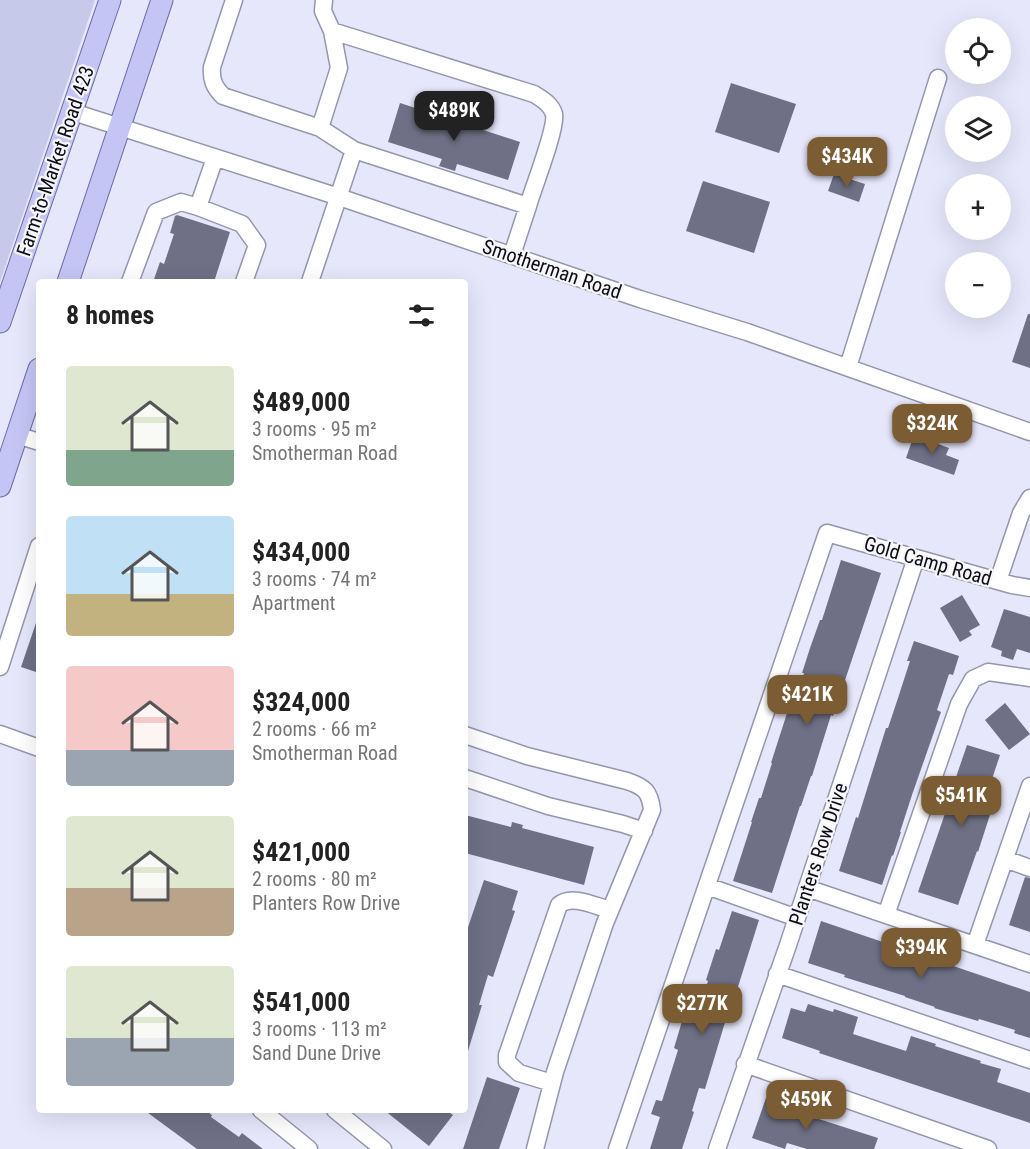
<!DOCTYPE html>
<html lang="en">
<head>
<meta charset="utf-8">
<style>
  :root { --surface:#fff; --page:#f2f2f2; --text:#222; --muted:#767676; --accent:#7c5c32 }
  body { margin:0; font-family:"Roboto Condensed",sans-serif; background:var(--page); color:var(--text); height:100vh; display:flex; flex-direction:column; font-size:22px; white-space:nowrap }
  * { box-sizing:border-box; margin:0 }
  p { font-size:20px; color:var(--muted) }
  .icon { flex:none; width:33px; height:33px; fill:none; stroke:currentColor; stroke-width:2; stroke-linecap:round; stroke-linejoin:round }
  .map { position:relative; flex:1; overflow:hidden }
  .panel { position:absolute; left:36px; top:279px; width:432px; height:834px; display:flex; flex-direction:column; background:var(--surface); border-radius:6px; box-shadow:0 6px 24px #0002 }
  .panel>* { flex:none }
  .tools { position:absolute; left:945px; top:18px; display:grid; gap:12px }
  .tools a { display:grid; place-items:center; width:66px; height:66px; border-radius:50%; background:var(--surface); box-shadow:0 6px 24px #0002; font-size:30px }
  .price { position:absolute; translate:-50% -51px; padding:0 14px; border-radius:12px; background:var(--accent); color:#fff; font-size:20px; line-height:39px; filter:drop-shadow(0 2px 3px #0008) }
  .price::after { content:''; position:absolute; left:50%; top:36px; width:18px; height:14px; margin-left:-9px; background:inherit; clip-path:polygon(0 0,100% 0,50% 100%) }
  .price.active { background:#222; color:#fff }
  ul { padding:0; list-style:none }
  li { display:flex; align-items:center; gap:18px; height:150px; padding:0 30px }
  li span { display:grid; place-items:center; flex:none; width:168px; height:120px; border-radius:6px; color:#555 }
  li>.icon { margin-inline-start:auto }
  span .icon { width:72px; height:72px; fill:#fffc; stroke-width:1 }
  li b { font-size:26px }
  h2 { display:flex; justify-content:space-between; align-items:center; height:72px; padding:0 30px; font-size:26px }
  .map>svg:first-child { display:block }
</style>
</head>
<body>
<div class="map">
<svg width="1030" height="1149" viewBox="0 0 1030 1149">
  <rect width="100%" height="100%" fill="#e6e7fb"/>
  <path fill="#c7c9ea" d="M 0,0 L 95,0 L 0,282 Z"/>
  <path fill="#6f7085" d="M 731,83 L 796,104 L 779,153 L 715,132 Z
    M 400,103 L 520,142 L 508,180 L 457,164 L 455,171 L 439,166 L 442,159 L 388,142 Z
    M 834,174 L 865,184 L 859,202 L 828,191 Z
    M 703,181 L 770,202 L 754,253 L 686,231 Z
    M 177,215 L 230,232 L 214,282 L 153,282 L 160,262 L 164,264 L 174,234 L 170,233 L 175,216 Z
    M 1028,314 L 1030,314 L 1030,368 L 1012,362 Z
    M 914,435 L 949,448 L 946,455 L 959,460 L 954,475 L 906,458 Z
    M 841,560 L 881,573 L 833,716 L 831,715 L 812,776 L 811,776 L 801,806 L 800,806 L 772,893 L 733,881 L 752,822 L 751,822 L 759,798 L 761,798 L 772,763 L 771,763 L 779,738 L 789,707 L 793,709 L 804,673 L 802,673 L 810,648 L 820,620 L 822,620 Z
    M 962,595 L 980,625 L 969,631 L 972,635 L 960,642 L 940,608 Z
    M 1004,609 L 1030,617 L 1030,653 L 1017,649 L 1013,660 L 1001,656 L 1002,651 L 991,647 Z
    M 37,620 L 39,620 L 39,673 L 21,667 Z
    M 914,641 L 959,656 L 953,675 L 949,674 L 937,710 L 941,712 L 912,795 L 900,832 L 901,832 L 893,856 L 892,855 L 882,885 L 839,871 L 856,817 L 858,818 L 886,728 L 888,728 L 898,698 L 910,661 L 907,661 Z
    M 1005,703 L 1030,734 L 1009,750 L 985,720 Z
    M 967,745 L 1000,755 L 987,794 L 996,796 L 978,852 L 977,851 L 958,905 L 918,892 L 950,799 L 948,798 L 953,782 L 954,783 Z
    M 465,815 L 511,827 L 512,822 L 523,825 L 522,828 L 594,847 L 584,885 L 465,853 Z
    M 1025,877 L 1030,878 L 1030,932 L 1009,925 Z
    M 484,880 L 518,891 L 512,910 L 515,911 L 493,977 L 488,975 L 479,1005 L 482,1005 L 468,1051 L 465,1051 L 465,936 Z
    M 732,911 L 759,920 L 737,990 L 735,989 L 705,1089 L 699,1088 L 692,1111 L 694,1112 L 682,1149 L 650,1149 L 660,1117 L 651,1114 L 656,1100 L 662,1101 L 678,1050 L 674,1048 L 688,1001 L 700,1005 L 708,981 L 706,980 L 716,949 L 719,950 Z
    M 821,921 L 1030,992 L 1030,1038 L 1014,1033 L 1015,1030 L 979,1019 L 978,1021 L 934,1008 L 935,1007 L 905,997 L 905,996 L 844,977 L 845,975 L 808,963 Z
    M 808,1004 L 833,1012 L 834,1009 L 858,1017 L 853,1034 L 906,1051 L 911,1036 L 936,1044 L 935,1046 L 981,1061 L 980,1063 L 1001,1069 L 997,1082 L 1030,1093 L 1030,1123 L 819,1053 L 820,1051 L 782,1038 L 791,1008 L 805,1012 Z
    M 487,1077 L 520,1088 L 499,1149 L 463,1149 Z
    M 766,1098 L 798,1109 L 797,1112 L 878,1138 L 874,1149 L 807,1149 L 787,1143 L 785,1149 L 752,1138 Z
    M 144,1110 L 205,1110 L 212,1115 L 211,1117 L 239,1137 L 242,1133 L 263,1149 L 197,1149 Z
    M 384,1110 L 446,1110 L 453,1115 L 429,1146 Z"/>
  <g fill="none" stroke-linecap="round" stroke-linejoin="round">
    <defs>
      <path id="minor" d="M 234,0 L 212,67 C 211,80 214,87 223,96 L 320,128 L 354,150 L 528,206 L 512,255
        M 332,31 L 534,94 C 542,99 551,104 554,114 C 557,128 533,188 528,206
        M 73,112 L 339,197 L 640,299 L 747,332 L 1030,432
        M 320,128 L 339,68 L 332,31 L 323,11 L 324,0
        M 215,158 L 198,207 L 242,224 L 257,245 L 244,282
        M 130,282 L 156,212 L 181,202 L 198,207
        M 310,282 L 354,150
        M 848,367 L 938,78
        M 17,435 L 39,442
        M 998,581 L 1021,513 L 1030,498
        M 0,667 L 39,546
        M 0,734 L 39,748
        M 465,735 L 527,756 L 627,781 C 645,787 650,792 652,810 L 605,923 L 555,1072 L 535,1149
        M 465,778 L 548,806 L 623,824 L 644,831
        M 1005,859 L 1030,868
        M 707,886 L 797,918
        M 807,888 L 1030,964
        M 886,915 L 959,704 L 973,679 L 988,672 L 1030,678
        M 975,945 L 1030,786
        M 777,974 L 1030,1060
        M 745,1064 L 988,1149
        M 552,1083 L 519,1073 L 507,1062 L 507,1055 L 559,905 C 572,894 595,906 610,910
        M 261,1110 L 309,1149
        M 335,1110 L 383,1149
        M 617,1149 L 827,533 L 1012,585 L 1030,588
        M 717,1149 L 788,945 L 916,558"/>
      <path id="major" d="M 68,282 L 162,0
        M 0,322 C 36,215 74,108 110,0
        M 0,486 L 39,369"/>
    </defs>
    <use href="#minor" stroke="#9496ac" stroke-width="19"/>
    <use href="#major" stroke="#6b6ca3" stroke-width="23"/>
    <use href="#minor" stroke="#fff" stroke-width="16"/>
    <use href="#major" stroke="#c5c5f5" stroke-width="21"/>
  </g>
  <g text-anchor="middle" stroke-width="4.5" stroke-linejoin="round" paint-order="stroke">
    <g font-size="20" fill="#0d0d15" stroke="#f6f6fb">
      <text transform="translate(55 161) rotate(-71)" y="7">Farm-to-Market Road 423</text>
      <text transform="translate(552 269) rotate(19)" y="7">Smotherman Road</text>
      <text transform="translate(928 561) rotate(16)" y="7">Gold Camp Road</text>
      <text transform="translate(818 854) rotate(-72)" y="7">Planters Row Drive</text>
    </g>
  </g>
</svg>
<div class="tools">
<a><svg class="icon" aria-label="locate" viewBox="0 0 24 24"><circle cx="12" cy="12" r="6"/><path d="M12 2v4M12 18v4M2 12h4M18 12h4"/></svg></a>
<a><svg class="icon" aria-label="layers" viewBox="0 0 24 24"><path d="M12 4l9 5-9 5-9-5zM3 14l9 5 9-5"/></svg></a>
<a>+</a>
<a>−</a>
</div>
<b class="price active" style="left:454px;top:142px">$489K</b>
<b class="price" style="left:847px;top:188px">$434K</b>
<b class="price" style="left:932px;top:455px">$324K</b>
<b class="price" style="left:807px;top:726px">$421K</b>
<b class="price" style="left:961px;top:827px">$541K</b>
<b class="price" style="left:921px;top:979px">$394K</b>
<b class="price" style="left:702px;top:1035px">$277K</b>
<b class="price" style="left:806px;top:1131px">$459K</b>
<section class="panel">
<h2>8 homes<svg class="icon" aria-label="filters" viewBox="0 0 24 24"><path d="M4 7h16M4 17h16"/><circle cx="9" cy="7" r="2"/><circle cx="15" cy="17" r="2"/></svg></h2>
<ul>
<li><span style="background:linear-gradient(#dfe7d0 70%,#7fa58c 0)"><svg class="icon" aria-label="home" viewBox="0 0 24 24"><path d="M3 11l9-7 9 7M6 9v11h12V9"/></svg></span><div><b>$489,000</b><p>3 rooms · 95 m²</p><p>Smotherman Road</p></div></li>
<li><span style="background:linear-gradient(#bfe0f5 65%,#c2b280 0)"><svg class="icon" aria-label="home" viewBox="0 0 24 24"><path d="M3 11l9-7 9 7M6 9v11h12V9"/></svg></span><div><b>$434,000</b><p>3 rooms · 74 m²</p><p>Apartment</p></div></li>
<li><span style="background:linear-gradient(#f6c9c9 70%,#9aa5b1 0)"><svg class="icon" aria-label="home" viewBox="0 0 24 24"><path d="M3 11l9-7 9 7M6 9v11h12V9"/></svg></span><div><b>$324,000</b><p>2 rooms · 66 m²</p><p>Smotherman Road</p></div></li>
<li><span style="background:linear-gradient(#dfe7d0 60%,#b9a48a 0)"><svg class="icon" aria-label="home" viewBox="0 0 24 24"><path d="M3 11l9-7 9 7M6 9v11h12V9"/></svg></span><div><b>$421,000</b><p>2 rooms · 80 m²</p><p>Planters Row Drive</p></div></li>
<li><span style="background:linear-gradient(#dfe7d0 60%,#9aa5b1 0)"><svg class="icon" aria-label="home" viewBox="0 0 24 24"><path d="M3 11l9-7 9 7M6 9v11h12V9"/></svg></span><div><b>$541,000</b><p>3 rooms · 113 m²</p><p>Sand Dune Drive</p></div></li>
</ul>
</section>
</div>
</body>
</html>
